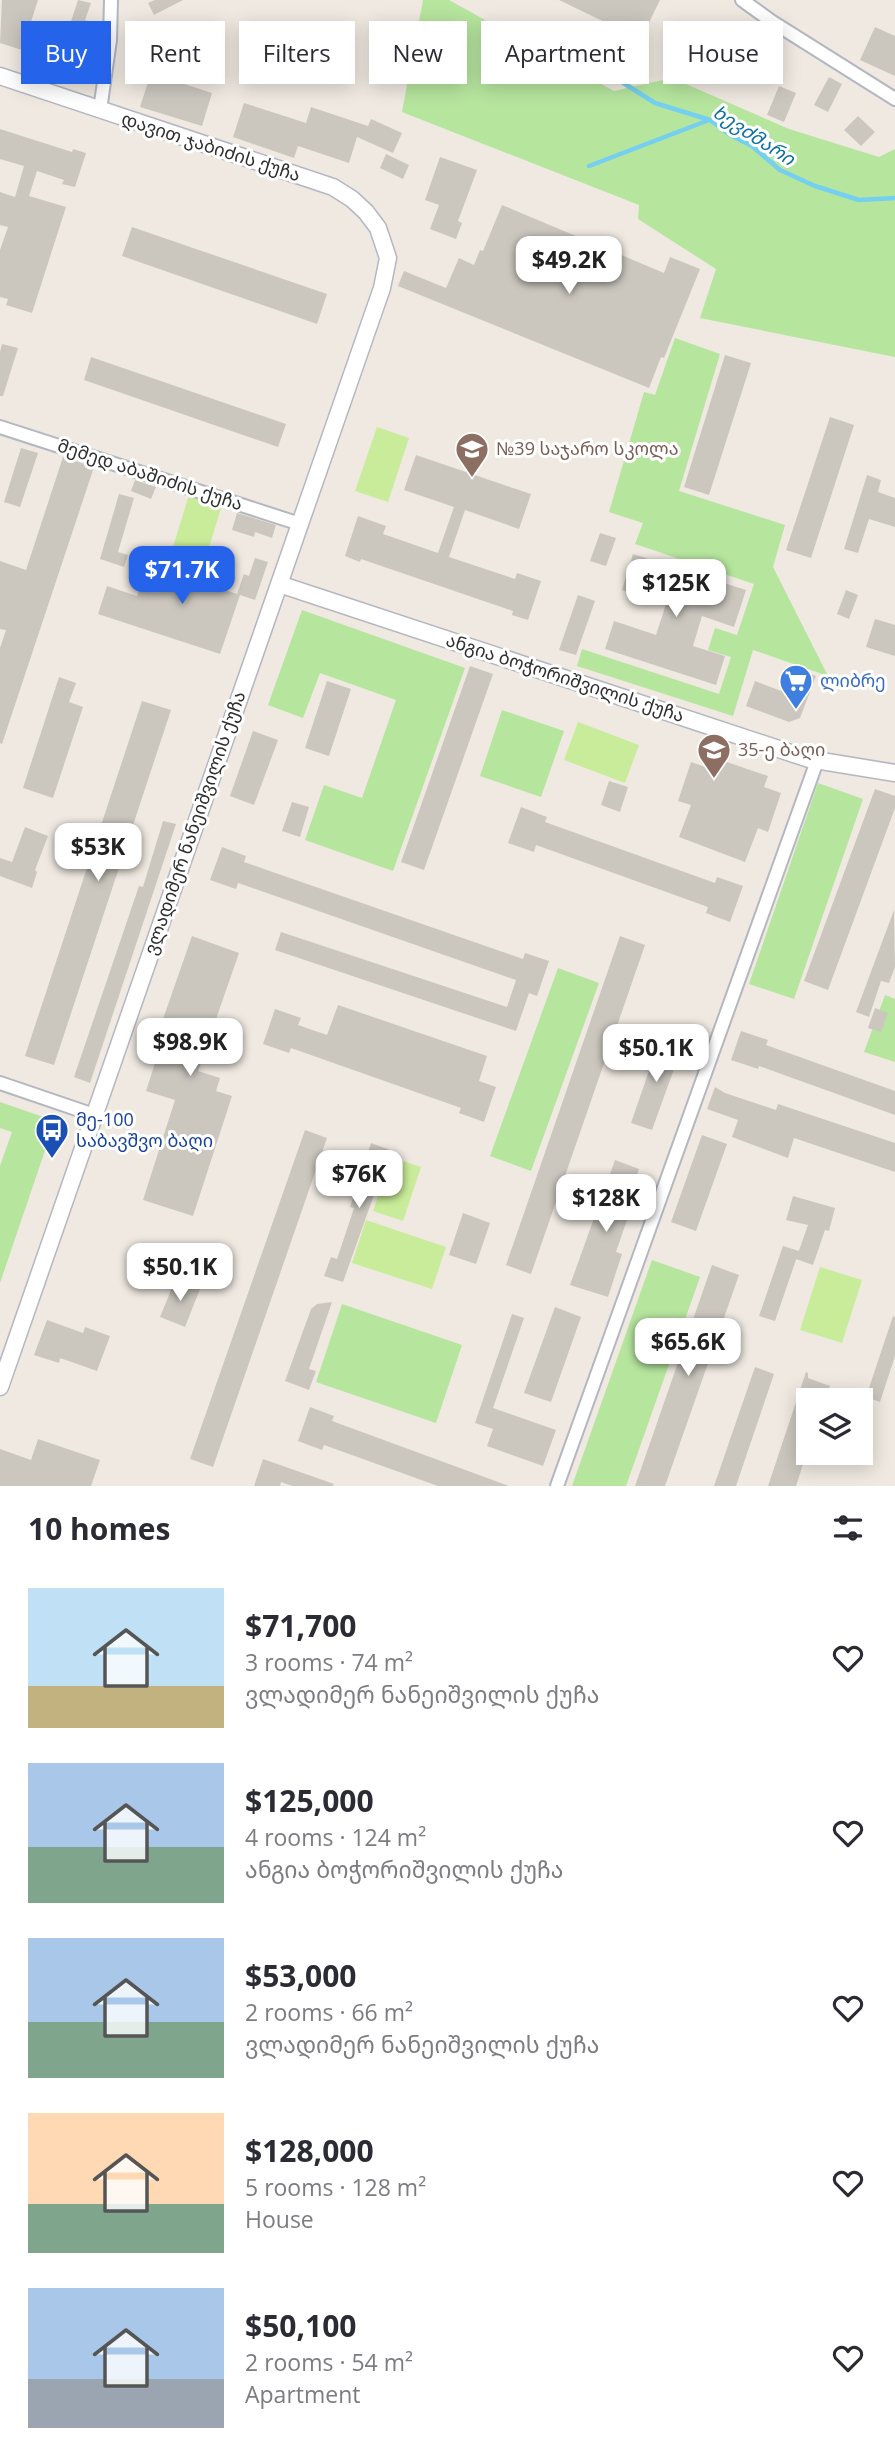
<!DOCTYPE html>
<html lang="en">
<head>
<meta charset="utf-8">
<style>
  :root { --surface:#fff; --page:#f7f7f7; --text:#2b2b33; --muted:#7c7c81; --accent:#2563eb }
  body { margin:0; font-family:"Open Sans","Noto Sans Georgian",sans-serif; background:var(--page); color:var(--text); height:100vh; display:flex; flex-direction:column; font-size:26px; white-space:nowrap }
  * { box-sizing:border-box; margin:0 }
  p { font-size:23px; color:var(--muted) }
  .icon { flex:none; width:38px; height:38px; fill:none; stroke:currentColor; stroke-width:2; stroke-linecap:round; stroke-linejoin:round }
  .map { position:relative; height:1486px; overflow:hidden }
  .side { display:flex; flex-direction:column; background:var(--surface); flex:1 }
  .side>* { flex:none }
  .hud { position:absolute; left:21px; top:21px; width:854px; height:63px; display:flex; gap:14px }
  .controls { position:absolute; left:796px; top:1388px; display:grid; gap:14px }
  .controls a { display:grid; place-items:center; width:77px; height:77px; border-radius:0px; background:var(--surface); box-shadow:0 4px 18px #0003; font-size:35px }
  .price { position:absolute; translate:-50% -60px; padding:0 16px; border-radius:14px; background:#fff; color:#222; font-size:23px; line-height:46px; filter:drop-shadow(0 2px 4px #0008) }
  .price::after { content:''; position:absolute; left:50%; top:42px; width:21px; height:16px; margin-left:-10px; background:inherit; clip-path:polygon(0 0,100% 0,50% 100%) }
  .price.on { background:var(--accent); color:#fff }
  ul { padding:0; list-style:none }
  li { display:flex; align-items:center; gap:21px; height:175px; padding:0 28px }
  li span { display:grid; place-items:center; flex:none; width:196px; height:140px; border-radius:0px; color:#555 }
  li>.icon { margin-inline-start:auto }
  span .icon { width:84px; height:84px; fill:#fffc; stroke-width:1 }
  li b { font-size:30px }
  h2 { display:flex; justify-content:space-between; align-items:center; height:84px; padding:0 28px; font-size:30px }
  .pill { padding:0 24px; border-radius:0px; background:var(--surface); box-shadow:0 4px 18px #0003; font-size:24px; line-height:63px }
  .pill.on { background:var(--accent); color:#fff }
  .map>svg:first-child { display:block }
</style>
</head>
<body>
<div class="map">
<svg width="895" height="1486" viewBox="0 0 895 1486">
  <rect width="100%" height="100%" fill="#efe9e1"/>
  <path fill="#b6e59e" d="M 423,0 L 449,0 L 614,91 L 672,78 L 789,129 L 879,157 L 895,149 L 895,357 L 700,318 L 716,269 L 638,219 L 639,205 L 402,112 Z
    M 675,338 L 720,354 L 679,491 L 785,525 L 773,567 L 828,676 L 753,650 L 733,716 L 577,666 L 582,649 L 719,694 L 731,657 L 708,650 L 715,628 L 737,635 L 754,584 L 635,544 L 643,523 L 609,512 L 644,392 L 655,395 Z
    M 302,610 L 465,668 L 393,871 L 305,840 L 324,785 L 362,798 L 396,700 L 320,673 L 303,718 L 268,705 Z
    M 502,710 L 564,731 L 541,797 L 480,776 Z
    M 818,783 L 863,799 L 794,999 L 749,984 Z
    M 558,968 L 599,983 L 531,1171 L 490,1156 Z
    M 885,995 L 895,999 L 895,1062 L 864,1052 Z
    M 0,1102 L 55,1121 L 0,1283 L 0,1166 L 12,1132 L 0,1128 Z
    M 652,1260 L 700,1277 L 626,1486 L 572,1486 Z
    M 342,1304 L 462,1345 L 436,1423 L 316,1382 Z"/>
  <path fill="#c9ec9a" d="M 377,427 L 409,438 L 388,502 L 355,491 Z
    M 189,495 L 222,505 L 200,577 L 167,566 Z
    M 578,722 L 639,745 L 625,783 L 564,760 Z
    M 391,1157 L 421,1167 L 403,1221 L 373,1211 Z
    M 366,1220 L 446,1247 L 432,1289 L 352,1263 Z
    M 820,1267 L 862,1280 L 842,1343 L 800,1330 Z"/>
  <g fill="none" stroke-linecap="round" stroke-linejoin="round">
    <path stroke="#75cff0" stroke-width="4.5" d="M 530,33 L 614,77 L 655,103 L 710,120 L 730,135 L 752,146 L 780,170 L 815,186 L 859,200 L 895,198
      M 589,166 L 709,120"/>
  </g>
  <path fill="#cbc7bf" d="M 2,0 L 38,0 L 22,50 L 0,43 Z
    M 78,0 L 91,3 L 85,20 L 96,23 L 88,48 L 65,40 Z
    M 155,0 L 183,0 L 154,15 L 148,3 Z
    M 559,0 L 660,0 L 635,51 L 611,40 L 617,28 Z
    M 875,27 L 895,36 L 895,76 L 860,60 Z
    M 756,32 L 778,45 L 768,62 L 746,49 Z
    M 151,73 L 212,93 L 202,126 L 140,107 Z
    M 829,77 L 842,84 L 828,112 L 814,105 Z
    M 779,86 L 796,93 L 784,122 L 767,115 Z
    M 244,103 L 306,123 L 311,107 L 368,126 L 371,119 L 402,133 L 393,153 L 357,137 L 349,163 L 298,146 L 294,158 L 233,137 Z
    M 858,116 L 875,132 L 861,146 L 844,130 Z
    M 0,129 L 72,152 L 73,149 L 86,153 L 75,187 L 62,184 L 64,180 L 37,171 L 29,196 L 66,207 L 32,313 L 6,305 L 8,299 L 0,297 L 0,250 L 8,227 L 0,225 L 0,192 L 15,197 L 24,166 L 0,159 Z
    M 386,154 L 409,165 L 403,179 L 380,168 Z
    M 440,157 L 477,170 L 458,221 L 462,223 L 456,239 L 430,229 L 439,205 L 425,200 Z
    M 502,205 L 664,273 L 670,257 L 700,269 L 664,358 L 661,357 L 649,388 L 398,286 L 404,271 L 446,288 L 459,258 L 474,265 L 480,250 L 483,251 Z
    M 132,227 L 327,294 L 317,324 L 122,256 Z
    M 2,344 L 18,348 L 3,396 L 0,396 L 0,352 Z
    M 725,355 L 751,363 L 709,495 L 684,487 Z
    M 91,357 L 286,424 L 278,447 L 84,380 Z
    M 830,417 L 854,425 L 811,558 L 786,550 Z
    M 21,448 L 38,453 L 20,507 L 4,502 Z
    M 416,455 L 531,494 L 519,529 L 465,510 L 449,557 L 515,579 L 517,573 L 541,581 L 528,620 L 512,615 L 513,611 L 361,559 L 360,562 L 345,556 L 358,516 L 386,526 L 383,534 L 438,553 L 454,507 L 404,490 Z
    M 63,457 L 94,467 L 2,744 L 0,743 L 0,648 L 6,630 L 0,629 L 0,561 L 26,570 Z
    M 867,475 L 881,480 L 878,492 L 895,498 L 895,527 L 869,519 L 858,553 L 844,549 Z
    M 135,480 L 156,487 L 151,499 L 131,491 Z
    M 119,494 L 134,498 L 118,552 L 128,555 L 124,567 L 100,559 Z
    M 237,513 L 276,525 L 272,538 L 255,532 L 254,537 L 232,530 Z
    M 600,533 L 616,538 L 606,566 L 590,561 Z
    M 633,554 L 746,590 L 734,627 L 702,616 L 693,646 L 725,656 L 716,685 L 605,649 L 614,621 L 656,635 L 666,604 L 622,590 Z
    M 255,558 L 268,562 L 255,600 L 240,595 L 220,654 L 98,614 L 107,586 L 137,596 L 148,564 L 237,594 L 244,574 L 249,576 Z
    M 846,590 L 858,595 L 849,619 L 837,614 Z
    M 578,595 L 595,601 L 576,655 L 559,650 Z
    M 875,619 L 895,625 L 895,656 L 866,647 Z
    M 470,666 L 493,674 L 424,870 L 401,862 Z
    M 791,666 L 816,676 L 800,718 L 789,722 L 746,706 L 755,681 L 781,691 Z
    M 59,677 L 76,683 L 69,702 L 83,707 L 53,798 L 23,788 Z
    M 327,681 L 351,689 L 329,756 L 305,748 Z
    M 142,701 L 171,710 L 54,1065 L 25,1056 Z
    M 253,731 L 278,740 L 254,805 L 230,796 Z
    M 712,757 L 768,776 L 764,787 L 781,793 L 768,832 L 758,828 L 745,862 L 679,837 L 691,805 L 678,801 L 691,762 L 708,768 Z
    M 609,781 L 628,787 L 620,812 L 601,805 Z
    M 875,789 L 895,796 L 895,808 L 828,990 L 804,981 Z
    M 292,802 L 309,807 L 300,837 L 282,831 Z
    M 521,807 L 547,817 L 545,822 L 715,883 L 717,877 L 743,886 L 730,922 L 706,913 L 708,907 L 536,845 L 534,852 L 508,843 Z
    M 163,821 L 176,824 L 90,1083 L 74,1077 L 139,886 L 143,887 Z
    M 25,827 L 48,836 L 35,870 L 37,872 L 32,888 L 0,876 L 0,858 L 12,862 Z
    M 222,847 L 246,856 L 244,862 L 523,959 L 525,953 L 549,961 L 537,996 L 529,993 L 516,1031 L 275,950 L 281,932 L 507,1007 L 516,980 L 238,883 L 236,889 L 210,880 Z
    M 894,910 L 895,967 L 889,983 L 881,981 L 869,1017 L 856,1012 Z
    M 192,936 L 239,953 L 198,1071 L 220,1078 L 216,1091 L 232,1096 L 193,1216 L 143,1200 L 175,1100 L 146,1091 L 162,1041 L 156,1039 Z
    M 620,936 L 645,945 L 531,1274 L 506,1265 Z
    M 338,1005 L 487,1056 L 479,1081 L 496,1087 L 484,1122 L 459,1113 L 461,1108 L 291,1048 L 289,1053 L 263,1044 L 275,1009 L 301,1018 L 298,1025 L 327,1035 Z
    M 875,1008 L 888,1013 L 881,1032 L 868,1028 Z
    M 741,1031 L 768,1040 L 766,1045 L 895,1091 L 895,1115 L 759,1066 L 758,1069 L 731,1060 Z
    M 660,1039 L 682,1047 L 652,1130 L 631,1123 Z
    M 715,1087 L 725,1093 L 776,1110 L 778,1104 L 895,1143 L 895,1172 L 794,1138 L 788,1158 L 732,1137 L 738,1120 L 707,1109 Z
    M 305,1130 L 327,1138 L 213,1467 L 190,1459 Z
    M 702,1135 L 727,1144 L 696,1231 L 671,1222 Z
    M 371,1143 L 390,1150 L 343,1282 L 324,1276 L 331,1257 L 337,1259 L 354,1208 L 350,1207 Z
    M 615,1160 L 639,1169 L 623,1215 L 628,1217 L 616,1252 L 622,1254 L 608,1297 L 570,1285 Z
    M 793,1196 L 835,1208 L 829,1231 L 825,1230 L 813,1265 L 796,1259 L 808,1225 L 786,1220 Z
    M 463,1213 L 490,1223 L 476,1264 L 449,1255 Z
    M 144,1245 L 164,1252 L 160,1263 L 140,1256 Z
    M 783,1246 L 799,1251 L 775,1321 L 759,1316 Z
    M 712,1265 L 739,1275 L 665,1486 L 635,1486 Z
    M 176,1278 L 200,1289 L 185,1327 L 160,1317 Z
    M 332,1302 L 309,1369 L 316,1371 L 309,1390 L 285,1381 L 311,1309 L 317,1304 Z
    M 555,1307 L 581,1317 L 551,1402 L 524,1393 Z
    M 512,1314 L 524,1318 L 493,1408 L 556,1430 L 543,1466 L 487,1446 L 493,1429 L 475,1423 Z
    M 893,1316 L 895,1317 L 895,1356 L 880,1402 L 866,1397 Z
    M 47,1320 L 83,1333 L 85,1327 L 110,1336 L 97,1371 L 60,1358 L 59,1363 L 34,1355 Z
    M 755,1367 L 774,1374 L 736,1486 L 714,1486 Z
    M 806,1372 L 808,1373 L 808,1378 L 830,1386 L 825,1400 L 808,1400 L 808,1449 L 796,1486 L 768,1486 Z
    M 310,1407 L 334,1416 L 332,1421 L 509,1486 L 438,1486 L 324,1445 L 322,1450 L 298,1441 Z
    M 38,1439 L 100,1460 L 91,1486 L 0,1486 L 0,1449 L 31,1460 Z
    M 263,1459 L 334,1484 L 333,1486 L 292,1486 L 281,1482 L 280,1486 L 254,1486 Z"/>
  <g fill="none" stroke-linecap="round" stroke-linejoin="round">
    <defs>
      <path id="minor" d="M 742,0 L 771,21 L 895,99
        M 100,110 L 110,40 L 111,0
        M 0,427 L 300,524
        M 0,1083 L 94,1115
        M 557,1486 L 817,761"/>
      <path id="tertiary" d="M 0,76 L 333,187 L 352,199 L 366,212 L 378,228 L 388,258 L 382,288 L 0,1387
        M 279,584 L 809,759 L 895,773"/>
    </defs>
    <use href="#minor" stroke="#b4b7c1" stroke-width="16"/>
    <use href="#tertiary" stroke="#b4b7c1" stroke-width="19"/>
    <use href="#minor" stroke="#fff" stroke-width="12"/>
    <use href="#tertiary" stroke="#fff" stroke-width="16"/>
  </g>
  <defs>
    <symbol id="school-pin" viewBox="-11 -11 22 30"><path d="M0 17L-7.5 6A9.5 9.5 0 1 1 7.5 6Z" fill="#8d6e63" stroke="#fff"/><path d="M0-5L7-2L0 1L-7-2ZM-4 1L0 2.5L4 1V4Q0 6-4 4Z" fill="#fff"/></symbol>
    <symbol id="supermarket-pin" viewBox="-11 -11 22 30"><path d="M0 17L-7.5 6A9.5 9.5 0 1 1 7.5 6Z" fill="#3f7fe0" stroke="#fff"/><path d="M-6-5.5h2.5l.6 2H6L4.5 2H-2.5L-4.4-4H-6ZM-1.5 3.2a1.3 1.3 0 1 0 .1 0ZM3 3.2a1.3 1.3 0 1 0 .1 0Z" fill="#fff"/></symbol>
    <symbol id="bus-pin" viewBox="-11 -11 22 30"><path d="M0 17L-7.5 6A9.5 9.5 0 1 1 7.5 6Z" fill="#1a4fb4" stroke="#fff"/><path d="M-5-6H5V4H4V6H2V4H-2V6H-4V4H-5ZM-3.5-4V0h7V-4ZM-3.5 1.2v1.5H-2V1.2ZM2 1.2v1.5H3.5V1.2Z" fill="#fff"/></symbol>
  </defs>
  <g fill-rule="evenodd">
    <use href="#school-pin" x="453" y="430" width="38" height="52"/>
    <use href="#supermarket-pin" x="777" y="662" width="38" height="52"/>
    <use href="#school-pin" x="695" y="731" width="38" height="52"/>
    <use href="#bus-pin" x="33" y="1111" width="38" height="52"/>
  </g>
  <g text-anchor="middle" stroke-width="6" stroke-linejoin="round" paint-order="stroke">
    <g font-size="18" fill="#2e2e2e" stroke="#fff">
      <text transform="translate(211 147) rotate(18)" y="6">დავით ჯაბიძის ქუჩა</text>
      <text transform="translate(150 475) rotate(18)" y="6">მემედ აბაშიძის ქუჩა</text>
      <text transform="translate(565 678) rotate(18)" y="6">ანგია ბოჭორიშვილის ქუჩა</text>
      <text transform="translate(195 823) rotate(-71)" y="6">ვლადიმერ ნანეიშვილის ქუჩა</text>
    </g>
    <g font-size="18" fill="#785e54" stroke="#fff" text-anchor="start">
      <text x="496" y="455">№39 საჯარო სკოლა</text>
      <text x="738" y="756">35-ე ბაღი</text>
    </g>
    <g font-size="18" fill="#366cbe" stroke="#fff" text-anchor="start">
      <text x="820" y="687">ლიბრე</text>
    </g>
    <g font-size="18" fill="#164399" stroke="#fff" text-anchor="start">
      <text x="76" y="1126">მე-100<tspan x="76" dy="21">საბავშვო ბაღი</tspan></text>
    </g>
    <g font-size="19" font-style="italic" fill="#0d6fa3" stroke="#fff">
      <text transform="translate(754 135) rotate(33)" y="7">ხევძმარი</text>
    </g>
  </g>
</svg>
<div class="controls">
<a><svg class="icon" aria-label="layers" viewBox="0 0 24 24"><path d="M12 4l9 5-9 5-9-5zM3 14l9 5 9-5"/></svg></a>
</div>
<b class="price" style="left:569px;top:296px">$49.2K</b>
<b class="price on" style="left:182px;top:606px">$71.7K</b>
<b class="price" style="left:676px;top:619px">$125K</b>
<b class="price" style="left:98px;top:883px">$53K</b>
<b class="price" style="left:190px;top:1078px">$98.9K</b>
<b class="price" style="left:656px;top:1084px">$50.1K</b>
<b class="price" style="left:359px;top:1210px">$76K</b>
<b class="price" style="left:606px;top:1234px">$128K</b>
<b class="price" style="left:180px;top:1303px">$50.1K</b>
<b class="price" style="left:688px;top:1378px">$65.6K</b>
<div class="hud">
<a class="pill on">Buy</a>
<a class="pill">Rent</a>
<a class="pill">Filters</a>
<a class="pill">New</a>
<a class="pill">Apartment</a>
<a class="pill">House</a>
</div>
</div>
<section class="side">
<h2>10 homes<svg class="icon" aria-label="filters" viewBox="0 0 24 24"><path d="M4 7h16M4 17h16"/><circle cx="9" cy="7" r="2"/><circle cx="15" cy="17" r="2"/></svg></h2>
<ul>
<li><span style="background:linear-gradient(#bfe0f5 70%,#c2b280 0)"><svg class="icon" aria-label="home" viewBox="0 0 24 24"><path d="M3 11l9-7 9 7M6 9v11h12V9"/></svg></span><div><b>$71,700</b><p>3 rooms · 74 m²</p><p>ვლადიმერ ნანეიშვილის ქუჩა</p></div><svg class="icon" aria-label="heart" viewBox="0 0 24 24"><path d="M12 20l-8-8c-3-5 5-10 8-4 3-6 11-1 8 4z"/></svg></li>
<li><span style="background:linear-gradient(#a9c7e8 60%,#7fa58c 0)"><svg class="icon" aria-label="home" viewBox="0 0 24 24"><path d="M3 11l9-7 9 7M6 9v11h12V9"/></svg></span><div><b>$125,000</b><p>4 rooms · 124 m²</p><p>ანგია ბოჭორიშვილის ქუჩა</p></div><svg class="icon" aria-label="heart" viewBox="0 0 24 24"><path d="M12 20l-8-8c-3-5 5-10 8-4 3-6 11-1 8 4z"/></svg></li>
<li><span style="background:linear-gradient(#a9c7e8 60%,#7fa58c 0)"><svg class="icon" aria-label="home" viewBox="0 0 24 24"><path d="M3 11l9-7 9 7M6 9v11h12V9"/></svg></span><div><b>$53,000</b><p>2 rooms · 66 m²</p><p>ვლადიმერ ნანეიშვილის ქუჩა</p></div><svg class="icon" aria-label="heart" viewBox="0 0 24 24"><path d="M12 20l-8-8c-3-5 5-10 8-4 3-6 11-1 8 4z"/></svg></li>
<li><span style="background:linear-gradient(#ffd9b3 65%,#7fa58c 0)"><svg class="icon" aria-label="home" viewBox="0 0 24 24"><path d="M3 11l9-7 9 7M6 9v11h12V9"/></svg></span><div><b>$128,000</b><p>5 rooms · 128 m²</p><p>House</p></div><svg class="icon" aria-label="heart" viewBox="0 0 24 24"><path d="M12 20l-8-8c-3-5 5-10 8-4 3-6 11-1 8 4z"/></svg></li>
<li><span style="background:linear-gradient(#a9c7e8 65%,#9aa5b1 0)"><svg class="icon" aria-label="home" viewBox="0 0 24 24"><path d="M3 11l9-7 9 7M6 9v11h12V9"/></svg></span><div><b>$50,100</b><p>2 rooms · 54 m²</p><p>Apartment</p></div><svg class="icon" aria-label="heart" viewBox="0 0 24 24"><path d="M12 20l-8-8c-3-5 5-10 8-4 3-6 11-1 8 4z"/></svg></li>
</ul>
</section>
</body>
</html>
